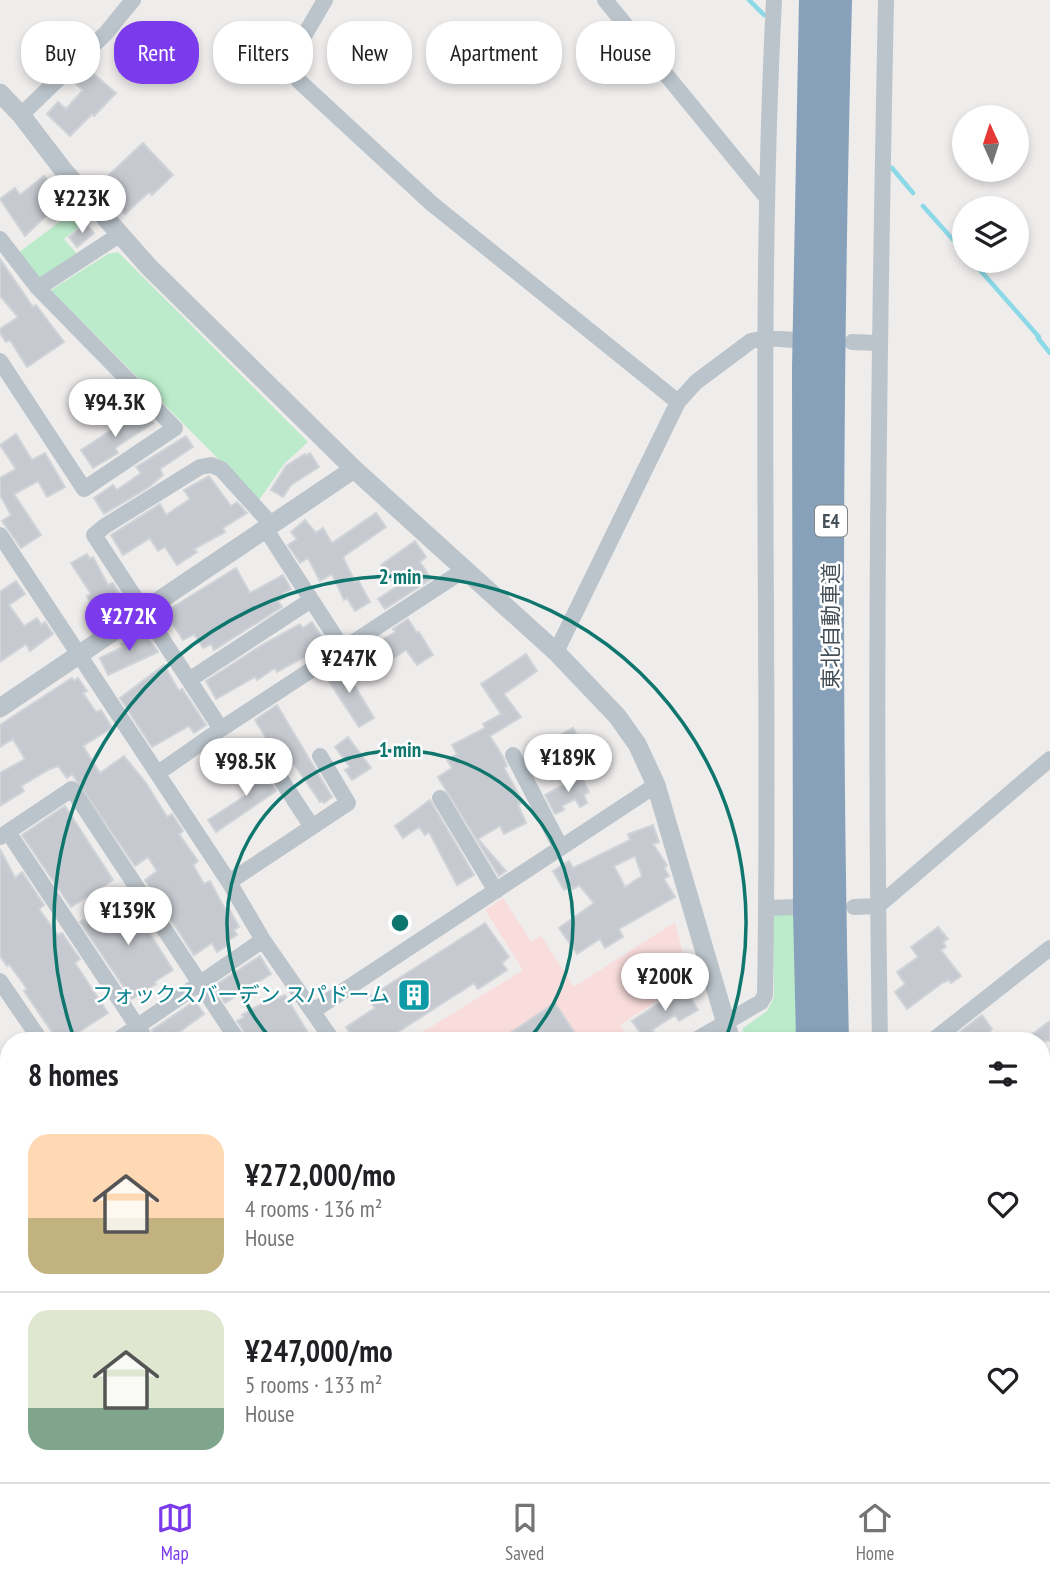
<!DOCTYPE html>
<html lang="en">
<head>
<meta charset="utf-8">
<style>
  :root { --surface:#fff; --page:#f6f6f6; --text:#202124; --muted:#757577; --line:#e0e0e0; --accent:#7c3aed }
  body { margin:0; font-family:"PT Sans Narrow","Noto Sans JP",sans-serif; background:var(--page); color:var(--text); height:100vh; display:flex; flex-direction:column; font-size:26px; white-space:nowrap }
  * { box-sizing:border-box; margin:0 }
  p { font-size:23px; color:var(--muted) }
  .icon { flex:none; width:38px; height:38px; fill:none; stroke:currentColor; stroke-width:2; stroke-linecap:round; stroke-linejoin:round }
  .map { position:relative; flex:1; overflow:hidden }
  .panel { position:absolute; left:0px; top:1032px; width:1050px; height:450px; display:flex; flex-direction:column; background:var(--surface); border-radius:28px 28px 0 0; box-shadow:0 4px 10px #0003 }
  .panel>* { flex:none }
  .top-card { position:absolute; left:21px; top:21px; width:1008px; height:63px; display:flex; gap:14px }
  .needle { width:46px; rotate:357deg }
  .controls { position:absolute; left:952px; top:105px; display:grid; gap:14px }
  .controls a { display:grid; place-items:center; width:77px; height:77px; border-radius:50%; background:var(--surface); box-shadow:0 4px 10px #0003; font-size:35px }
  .price { position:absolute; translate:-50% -60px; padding:0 16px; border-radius:24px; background:#fff; color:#222; font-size:23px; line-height:46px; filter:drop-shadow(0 2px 4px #0008) }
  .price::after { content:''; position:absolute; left:50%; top:42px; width:21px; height:16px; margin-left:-10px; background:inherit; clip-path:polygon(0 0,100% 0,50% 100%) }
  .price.active { background:var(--accent); color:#fff }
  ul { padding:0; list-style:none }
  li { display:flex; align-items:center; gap:21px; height:175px; padding:0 28px }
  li+li { border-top:2px solid var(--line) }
  li span { display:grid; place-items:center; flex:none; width:196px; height:140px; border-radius:21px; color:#555 }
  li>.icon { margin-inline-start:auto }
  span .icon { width:84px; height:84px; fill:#fffc; stroke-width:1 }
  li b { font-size:30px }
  h2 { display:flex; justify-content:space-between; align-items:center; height:84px; padding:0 28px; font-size:30px }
  .pill { padding:0 24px; border-radius:28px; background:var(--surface); box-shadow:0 4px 10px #0003; font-size:24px; line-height:63px }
  .pill.active { background:var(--accent); color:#fff }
  .tab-bar { display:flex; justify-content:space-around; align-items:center; height:98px; border-top:2px solid var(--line); background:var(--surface); font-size:19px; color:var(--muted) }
  .tab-bar a { display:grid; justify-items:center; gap:4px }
  .tab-bar .active { color:var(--accent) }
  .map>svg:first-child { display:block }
</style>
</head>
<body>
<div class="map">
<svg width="1050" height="1482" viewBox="0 0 1050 1482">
  <rect width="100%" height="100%" fill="#efecec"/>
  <path fill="#f9dddc" d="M 503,898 L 531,941 L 541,936 L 574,987 L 675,922 L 690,980 L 620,1025 L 631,1041 L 408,1041 L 523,970 L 485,910 Z"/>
  <path fill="#bbebcb" d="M 78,208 L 87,220 L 64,239 L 78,255 L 38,280 L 18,253 Z
    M 118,252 L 308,442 L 284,464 L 259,500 L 51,290 L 108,254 Z
    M 773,913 L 794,913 L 796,1041 L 742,1041 L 743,1028 L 767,1011 L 774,997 Z
    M 133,1474 L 259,1474 L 257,1482 L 138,1482 Z"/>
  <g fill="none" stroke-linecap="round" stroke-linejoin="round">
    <path stroke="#8bd8e6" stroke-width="4.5" d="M 749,0 L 764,15
      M 892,168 L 913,193
      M 923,206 L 964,252
      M 972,261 L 1039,337 L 1038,338 L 1050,353"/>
  </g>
  <path fill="#c6c9cf" stroke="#d0d3d7" stroke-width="2" fill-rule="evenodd" d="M 86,67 L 116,93 L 94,116 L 92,114 L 70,136 L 47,114 L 58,102 L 66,109 L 83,90 L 72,81 Z
    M 143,143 L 173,175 L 152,195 L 149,192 L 125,214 L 98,185 Z
    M 44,176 L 64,199 L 25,236 L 0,199 L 15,188 L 20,195 Z
    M 86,223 L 94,233 L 77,247 L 69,237 Z
    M 0,259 L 33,307 L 36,305 L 64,342 L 27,367 L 10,340 L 6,342 L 0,333 L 0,329 L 18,317 L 0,296 Z
    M 142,410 L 153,423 L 115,448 L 118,453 L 93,468 L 81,450 Z
    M 16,434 L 32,460 L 45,453 L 65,487 L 47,497 L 38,481 L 14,494 L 41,535 L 21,548 L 2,521 L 11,515 L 0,495 L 0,478 L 16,469 L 0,445 Z
    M 186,436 L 193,447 L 160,469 L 163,475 L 149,487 L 104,514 L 94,498 L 113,485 L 117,490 L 141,473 L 136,467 Z
    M 310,453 L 319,467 L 291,485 L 283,497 L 271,490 L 286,466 L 305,454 L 306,456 Z
    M 209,476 L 231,506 L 237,502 L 247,513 L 223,528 L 225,532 L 194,549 L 197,552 L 177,565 L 165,547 L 158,551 L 150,538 L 123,555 L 111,535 L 160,504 L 166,515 L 190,499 L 184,490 Z
    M 376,513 L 386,527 L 343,557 L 355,582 L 358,580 L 370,602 L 355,611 L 347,598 L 344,600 L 332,574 L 320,581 L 308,558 L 300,563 L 288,545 L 297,539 L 291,532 L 305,520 L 316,533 L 323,528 L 332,543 Z
    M 415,541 L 426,557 L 420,562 L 431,579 L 385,609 L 378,599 L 396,587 L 381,565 Z
    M 87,554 L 90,559 L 93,557 L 108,585 L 113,583 L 121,597 L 102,607 L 100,603 L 93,607 L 87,596 L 91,594 L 71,563 Z
    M 236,568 L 250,593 L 283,575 L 291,589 L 283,593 L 285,597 L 278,601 L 282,607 L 214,650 L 211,644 L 203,648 L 194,634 L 183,640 L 165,612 Z
    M 16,581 L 25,594 L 9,605 L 24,626 L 37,618 L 41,625 L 45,622 L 53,634 L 30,651 L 26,644 L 0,662 L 0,592 Z
    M 408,619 L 417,633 L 419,632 L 433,655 L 417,665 L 406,650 L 383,665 L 371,647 L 395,632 L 393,629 Z
    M 312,622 L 327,645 L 277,672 L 275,668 L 257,680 L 255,677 L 216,699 L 206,681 L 262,645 L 300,624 L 303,628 Z
    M 142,630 L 158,652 L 108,675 L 100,658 L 123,647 L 121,644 Z
    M 526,654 L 537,671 L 504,694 L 521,717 L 490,736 L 503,757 L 507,766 L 504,768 L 523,802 L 518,805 L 526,823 L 504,834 L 500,826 L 478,839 L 506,871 L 499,876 L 438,777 L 452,768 L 447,760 L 457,754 L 452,745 L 485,728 L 483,724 L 501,714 L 481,684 Z
    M 341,663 L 374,718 L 359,727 L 324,674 Z
    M 164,665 L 179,691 L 182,689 L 206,725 L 194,733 L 189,726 L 152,747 L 120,698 Z
    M 72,678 L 74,681 L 78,678 L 87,691 L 83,693 L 96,712 L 101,710 L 112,728 L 83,746 L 100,773 L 124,756 L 146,783 L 167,817 L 172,814 L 183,831 L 179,834 L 198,861 L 193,865 L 204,884 L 210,881 L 225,909 L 228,907 L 239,927 L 234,930 L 237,935 L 226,942 L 228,945 L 217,952 L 212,943 L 194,955 L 145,880 L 157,871 L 148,857 L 135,866 L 72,774 L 67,778 L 58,766 L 50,769 L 21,786 L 24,791 L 0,806 L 0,773 L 25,759 L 13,739 L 0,747 L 0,725 Z
    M 277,705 L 332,797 L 324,803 L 322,801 L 320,802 L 294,764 L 290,766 L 277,743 L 271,746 L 255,720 Z
    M 573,728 L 581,743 L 576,745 L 577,748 L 561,757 L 552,740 Z
    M 348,737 L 371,768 L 352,780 L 345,770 L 350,767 L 335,747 Z
    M 259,764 L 276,791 L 216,832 L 208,820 L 251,792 L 240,775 Z
    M 572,772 L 576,780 L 582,778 L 589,792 L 584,795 L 587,803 L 580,807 L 575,799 L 562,806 L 564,810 L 555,814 L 545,795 L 566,784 L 562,778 Z
    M 430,800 L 474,875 L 457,885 L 429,832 L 425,835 L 419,827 L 403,838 L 395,826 Z
    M 65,806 L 113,880 L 71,907 L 22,835 Z
    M 653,825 L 659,842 L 653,844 L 667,865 L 664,868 L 669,876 L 664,879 L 675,897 L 619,929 L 623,937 L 605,948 L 600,939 L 577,954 L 559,928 L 594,903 L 579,885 L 573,889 L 571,886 L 564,890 L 553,871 L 569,861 L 573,868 L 630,840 L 628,834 ZM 635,856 L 642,876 L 625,887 L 614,866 Z
    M 0,849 L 15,878 L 22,872 L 44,905 L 39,909 L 58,935 L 62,933 L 80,959 L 75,963 L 108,1013 L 79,1032 L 81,1034 L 71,1041 L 61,1041 L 55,1034 L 54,1035 L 24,991 L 27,989 L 9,964 L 7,966 L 0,956 Z
    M 125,895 L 173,970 L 154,982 L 156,984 L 132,999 L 80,922 L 83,920 L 86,924 Z
    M 485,923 L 509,957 L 502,963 L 507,970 L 478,989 L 474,983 L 384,1041 L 355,1041 L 346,1027 L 375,1008 L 368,998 Z
    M 938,927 L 948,939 L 943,942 L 946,947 L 941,950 L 961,976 L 951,983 L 949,980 L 942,983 L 907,1009 L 895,992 L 905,984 L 897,972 L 918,957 L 911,947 Z
    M 260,956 L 271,974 L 225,1003 L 217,991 L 217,984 Z
    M 684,987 L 698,1010 L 679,1021 L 675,1015 L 652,1030 L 656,1035 L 646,1041 L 632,1021 Z
    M 277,995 L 279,998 L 285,995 L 313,1041 L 250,1041 L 237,1021 L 244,1017 L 242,1015 Z
    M 195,1001 L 204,1014 L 167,1041 L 158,1041 L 152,1030 Z
    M 555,1003 L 580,1041 L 498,1041 Z
    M 982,1015 L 992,1029 L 990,1031 L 998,1041 L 967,1041 L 960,1032 Z
    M 1050,1021 L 1050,1041 L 1023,1041 Z"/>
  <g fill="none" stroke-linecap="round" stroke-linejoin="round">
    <path stroke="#bbc4cb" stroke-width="16" d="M 325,0 L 304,36 L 293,67 L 299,81 L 431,203 L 678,402 L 556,652
      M 605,0 L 767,198
      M 21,115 L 106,33 L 133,0
      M 0,239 L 38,288 L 175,428 L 84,489 L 0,361
      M 38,288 L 119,235
      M 852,342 L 878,343
      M 678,402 L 696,382 L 751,341 L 765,338 L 795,340
      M 271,524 L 221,469 L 211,465 L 200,467 L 105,526 L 94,535 L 221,729 L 464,570
      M 265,528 L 343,649
      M 0,535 L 229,882 L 263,940 L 333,1041
      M 189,680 L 311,600
      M 513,755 L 561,848
      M 276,772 L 312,827
      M 158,773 L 221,729
      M 440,798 L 496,891
      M 8,832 L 147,1041
      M 0,837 L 72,789 L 238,1041
      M 229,882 L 348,803 L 320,756
      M 854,907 L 878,906 L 1050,759
      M 767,908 L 797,907
      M 0,981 L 41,1041
      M 313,1011 L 656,785
      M 116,1041 L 263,940
      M 694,1041 L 761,1002 L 765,995 C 771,663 757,331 774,0
      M 880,1041 C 874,694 879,347 886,0
      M 932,1041 L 1050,948
      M 0,1120 L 9,1114
      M 0,1140 L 9,1153
      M 1041,1165 L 1050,1160
      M 1041,1201 L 1050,1210
      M 0,1280 L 9,1294
      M 0,1435 L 9,1448
      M 1041,1441 L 1050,1429
      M 127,1474 L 132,1482
      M 332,1474 L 338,1482
      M 426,1474 L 431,1482
      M 497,1474 L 499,1482
      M 571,1474 L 573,1482
      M 649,1474 L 650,1482
      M 904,1474 L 905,1482
      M 21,1482 L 35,1474
      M 262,1482 L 265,1474
      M 454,1482 L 465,1474
      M 767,1482 L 767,1474
      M 1013,1482 L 1019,1474"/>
    <path stroke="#bbc4cb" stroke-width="19" d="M 0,93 L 21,115 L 64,171 L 149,267 L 354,469 L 556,652 L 617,716 L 637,744 L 656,785 L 731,1041
      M 0,708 L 354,469
      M 990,1474 L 996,1482"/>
    <path stroke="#86a1b9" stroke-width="28" d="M 810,1041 L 807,910 L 806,369 L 813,0
      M 835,1041 C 827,694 829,347 838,0
      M 823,1474 L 823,1482
      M 848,1474 L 848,1482"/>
  </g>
  <g fill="none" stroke="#0f766e" stroke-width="3.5">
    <path d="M273 1041A173 173 0 1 1 527 1041"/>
    <path d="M74 1038A346 346 0 1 1 726 1038"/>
  </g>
  <defs>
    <symbol id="building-square" viewBox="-11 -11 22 22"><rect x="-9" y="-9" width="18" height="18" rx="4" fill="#0f9aa8" stroke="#fff"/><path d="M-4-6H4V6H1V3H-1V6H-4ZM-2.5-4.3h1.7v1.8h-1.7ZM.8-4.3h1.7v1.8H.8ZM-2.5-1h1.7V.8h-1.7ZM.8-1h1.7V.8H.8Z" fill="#fff"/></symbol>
  </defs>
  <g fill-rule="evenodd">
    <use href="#building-square" x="395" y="976" width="38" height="38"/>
  </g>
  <g text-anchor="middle" stroke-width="5" stroke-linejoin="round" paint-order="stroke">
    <rect fill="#fff" stroke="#7d848a" stroke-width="2" x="815" y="505.5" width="32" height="31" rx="5"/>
    <g font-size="19" font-weight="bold" fill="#455058">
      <text x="831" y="528">E4</text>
    </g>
    <g font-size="21" fill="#455058" stroke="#fff">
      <text transform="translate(831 626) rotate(-90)" y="7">東北自動車道</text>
    </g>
    <g font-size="21" fill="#0d838f" stroke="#fff" text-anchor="end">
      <text x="390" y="1002">フォックスバーデン スパドーム</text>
    </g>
  </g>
  <circle cx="400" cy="923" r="10" fill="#0f766e" stroke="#fff" stroke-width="3.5"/>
  <g font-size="21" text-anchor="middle" font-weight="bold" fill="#0f766e" stroke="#fff" stroke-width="5" stroke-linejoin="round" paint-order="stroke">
    <text x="400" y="584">2 min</text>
    <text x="400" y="757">1 min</text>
  </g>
</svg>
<div class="controls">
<a><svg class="needle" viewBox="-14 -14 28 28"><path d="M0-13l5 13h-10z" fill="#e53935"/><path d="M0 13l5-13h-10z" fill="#757577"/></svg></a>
<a><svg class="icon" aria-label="layers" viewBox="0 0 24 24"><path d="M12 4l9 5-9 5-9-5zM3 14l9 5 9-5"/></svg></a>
</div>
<b class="price" style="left:82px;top:235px">¥223K</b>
<b class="price" style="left:115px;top:439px">¥94.3K</b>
<b class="price active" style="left:129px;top:653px">¥272K</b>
<b class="price" style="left:349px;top:695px">¥247K</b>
<b class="price" style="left:568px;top:794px">¥189K</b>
<b class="price" style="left:246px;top:798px">¥98.5K</b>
<b class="price" style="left:128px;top:947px">¥139K</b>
<b class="price" style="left:665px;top:1013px">¥200K</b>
<div class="top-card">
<a class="pill">Buy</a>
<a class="pill active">Rent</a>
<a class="pill">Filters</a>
<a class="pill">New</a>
<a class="pill">Apartment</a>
<a class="pill">House</a>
</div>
<section class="panel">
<h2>8 homes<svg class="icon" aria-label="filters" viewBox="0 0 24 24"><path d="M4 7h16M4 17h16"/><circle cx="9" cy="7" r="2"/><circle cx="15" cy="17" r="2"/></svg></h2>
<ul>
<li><span style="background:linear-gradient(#ffd9b3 60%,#c2b280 0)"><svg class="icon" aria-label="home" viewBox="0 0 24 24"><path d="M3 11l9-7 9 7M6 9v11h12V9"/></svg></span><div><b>¥272,000/mo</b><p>4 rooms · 136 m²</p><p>House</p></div><svg class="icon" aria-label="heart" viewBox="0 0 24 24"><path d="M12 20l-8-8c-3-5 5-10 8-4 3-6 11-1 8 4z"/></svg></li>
<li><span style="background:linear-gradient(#dfe7d0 70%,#7fa58c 0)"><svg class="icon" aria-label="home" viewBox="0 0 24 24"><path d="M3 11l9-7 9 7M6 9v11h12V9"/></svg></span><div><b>¥247,000/mo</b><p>5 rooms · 133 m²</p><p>House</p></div><svg class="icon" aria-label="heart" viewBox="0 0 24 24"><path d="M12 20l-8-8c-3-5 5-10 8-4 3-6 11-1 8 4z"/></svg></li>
</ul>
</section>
</div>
<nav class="tab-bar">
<a class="active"><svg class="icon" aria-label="map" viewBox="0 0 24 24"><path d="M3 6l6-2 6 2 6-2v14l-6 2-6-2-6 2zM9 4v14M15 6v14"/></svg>Map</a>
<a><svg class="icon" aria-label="saved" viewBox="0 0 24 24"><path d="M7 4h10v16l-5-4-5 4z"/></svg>Saved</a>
<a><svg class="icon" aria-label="home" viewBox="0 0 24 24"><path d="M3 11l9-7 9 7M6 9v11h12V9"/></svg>Home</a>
</nav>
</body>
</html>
